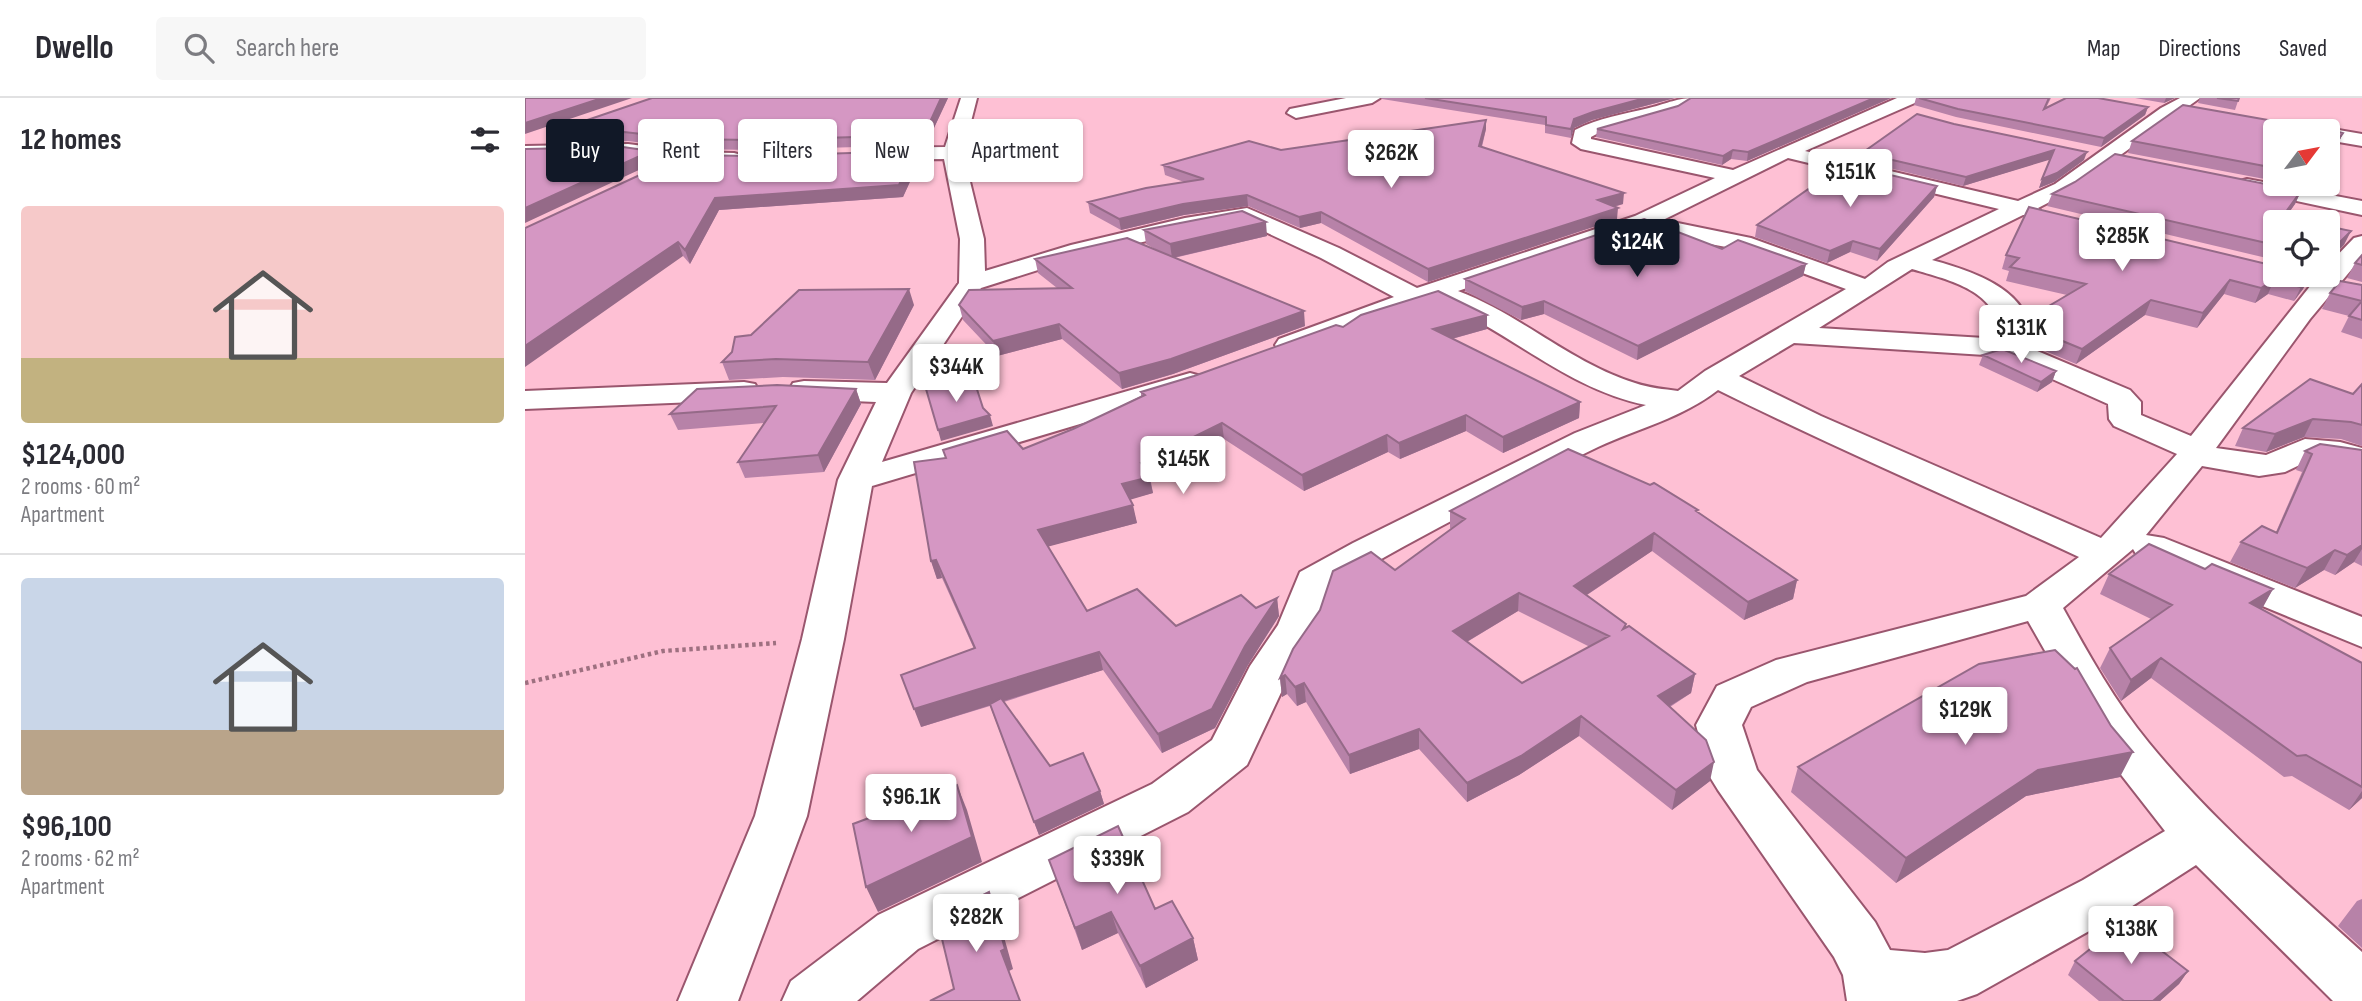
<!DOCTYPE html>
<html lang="en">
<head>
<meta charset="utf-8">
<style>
  :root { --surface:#fff; --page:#f7f7f7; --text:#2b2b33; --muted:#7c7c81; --line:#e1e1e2; --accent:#111827 }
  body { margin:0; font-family:"Sofia Sans Condensed",sans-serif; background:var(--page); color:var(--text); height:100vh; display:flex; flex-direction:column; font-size:26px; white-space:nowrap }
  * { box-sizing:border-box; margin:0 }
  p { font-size:23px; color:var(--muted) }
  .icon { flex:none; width:38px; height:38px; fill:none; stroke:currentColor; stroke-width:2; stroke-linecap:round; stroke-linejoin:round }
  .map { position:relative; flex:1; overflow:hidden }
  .drawer { display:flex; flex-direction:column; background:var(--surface); width:525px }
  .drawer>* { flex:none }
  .guide { position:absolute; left:21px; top:21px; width:665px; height:63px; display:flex; gap:14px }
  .needle { width:46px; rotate:58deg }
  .controls { position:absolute; left:1738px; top:21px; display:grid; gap:14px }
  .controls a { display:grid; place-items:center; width:77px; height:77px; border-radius:7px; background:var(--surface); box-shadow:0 2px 5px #0004; font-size:35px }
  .price { position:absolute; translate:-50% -60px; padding:0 16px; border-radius:7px; background:#fff; color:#222; font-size:23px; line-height:46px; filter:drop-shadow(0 2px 4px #0008) }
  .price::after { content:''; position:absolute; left:50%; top:42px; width:21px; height:16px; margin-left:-10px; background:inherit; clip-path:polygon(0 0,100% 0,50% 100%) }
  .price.current { background:var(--accent); color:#fff }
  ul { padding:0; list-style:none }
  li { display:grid; align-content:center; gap:14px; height:371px; padding:0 21px }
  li+li { border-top:2px solid var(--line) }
  li span { display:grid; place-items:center; height:217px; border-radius:7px; color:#555 }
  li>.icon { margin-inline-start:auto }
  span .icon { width:126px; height:126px; fill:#fffc; stroke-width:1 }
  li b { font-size:30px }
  h2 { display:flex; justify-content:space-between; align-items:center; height:84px; padding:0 21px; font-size:30px }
  .tag { padding:0 24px; border-radius:7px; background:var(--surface); box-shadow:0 2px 5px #0004; font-size:24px; line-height:63px }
  .tag.current { background:var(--accent); color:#fff }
  header { display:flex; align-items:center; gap:42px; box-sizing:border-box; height:98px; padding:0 35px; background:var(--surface); border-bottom:2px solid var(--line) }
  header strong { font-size:33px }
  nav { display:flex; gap:38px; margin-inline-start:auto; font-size:24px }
  .search { width:490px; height:63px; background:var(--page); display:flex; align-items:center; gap:18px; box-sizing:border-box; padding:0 24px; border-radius:7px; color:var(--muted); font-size:26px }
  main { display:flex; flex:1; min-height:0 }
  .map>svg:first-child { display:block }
</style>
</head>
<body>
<header>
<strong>Dwello</strong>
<div class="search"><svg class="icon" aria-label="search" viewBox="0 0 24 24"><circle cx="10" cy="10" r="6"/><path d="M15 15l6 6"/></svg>Search here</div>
<nav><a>Map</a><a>Directions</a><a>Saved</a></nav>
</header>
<main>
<section class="drawer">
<h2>12 homes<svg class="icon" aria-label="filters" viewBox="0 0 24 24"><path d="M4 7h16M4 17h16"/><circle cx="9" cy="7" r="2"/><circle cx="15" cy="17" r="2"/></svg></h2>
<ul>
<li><span style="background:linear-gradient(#f6c9c9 70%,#c2b280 0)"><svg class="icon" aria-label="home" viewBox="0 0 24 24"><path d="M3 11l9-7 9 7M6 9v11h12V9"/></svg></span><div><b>$124,000</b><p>2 rooms · 60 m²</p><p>Apartment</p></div></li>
<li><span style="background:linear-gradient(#c9d6e8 70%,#b9a48a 0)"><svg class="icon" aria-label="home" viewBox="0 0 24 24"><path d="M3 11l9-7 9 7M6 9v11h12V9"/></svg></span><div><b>$96,100</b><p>2 rooms · 62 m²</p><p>Apartment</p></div></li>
</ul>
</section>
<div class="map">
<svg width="1837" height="903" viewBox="0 0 1837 903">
  <rect width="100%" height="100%" fill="#fec0d4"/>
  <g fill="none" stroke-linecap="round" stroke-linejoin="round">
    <defs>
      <path id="street" d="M 436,0 L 452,0 L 438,55 L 459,141 L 460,173 L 546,147 L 660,120 L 722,110 L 814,150 L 892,190 L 1110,118 L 1190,80 L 1056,51 L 1047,45 L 1050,32 C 1074,20 1099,16 1124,10 C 1144,5 1151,0 1172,0 C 1152,24 1095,22 1066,39 L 1066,41 L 1208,72 L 1372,0 L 1394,0 L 1392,4 L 1280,53 L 1493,103 L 1530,86 L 1636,10 L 1655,0 L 1675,0 L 1544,94 L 1513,110 L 1515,112 L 1512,117 L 1498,117 L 1407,162 C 1447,173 1515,194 1503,249 L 1605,292 L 1616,304 L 1616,317 L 1666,338 L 1794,177 L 1802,177 L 1802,168 L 1829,140 L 1837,138 L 1837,159 L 1785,221 L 1691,350 L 1741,357 L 1780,341 L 1815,344 L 1837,350 L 1837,370 L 1813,364 L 1785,362 L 1760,374 L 1734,378 L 1677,368 L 1621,437 L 1639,440 L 1837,519 L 1837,549 L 1611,456 L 1608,451 L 1538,510 C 1564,557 1590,604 1624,645 C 1687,722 1763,787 1837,854 L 1837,903 L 1808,903 L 1671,767 L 1598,814 L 1452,896 L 1432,903 L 1322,903 L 1318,877 L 1309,859 L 1193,692 L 1185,679 L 1171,627 L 1192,588 L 1251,562 L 1501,498 L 1554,459 C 1434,403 1312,351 1193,292 C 1157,320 1114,330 1073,349 C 983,392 893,439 807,489 L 794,529 L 768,569 L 722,667 L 663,714 L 393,851 L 332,903 L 257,903 L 266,883 L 353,817 L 627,686 L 687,642 L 725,568 L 753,527 L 775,474 L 828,445 L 1050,335 L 1121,307 C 1041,291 983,231 909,202 L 774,253 L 764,256 L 754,253 L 750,247 L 754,241 L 869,199 L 796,160 L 719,124 L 660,134 L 554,159 L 456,190 L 386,295 L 357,364 L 665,275 L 676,278 L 680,284 L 676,290 L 347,388 L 319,541 L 282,718 L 213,903 L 153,903 L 230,718 L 277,541 L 313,382 L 351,304 L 279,301 L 268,299 L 264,292 L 268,285 L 279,283 L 362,285 L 434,185 L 435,141 L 419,61 L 340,62 L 330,56 L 340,50 L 420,49 ZM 1263,60 L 1474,111 L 1363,164 L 1340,181 L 1226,140 L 1138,122 ZM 1118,130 L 1147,139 L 1212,151 L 1321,191 L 1180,273 L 1153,293 C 1139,291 1124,290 1110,285 C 1046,265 995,216 933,193 ZM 1387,171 C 1426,183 1474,192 1476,241 L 1294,230 ZM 1269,245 L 1476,258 L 1583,306 L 1584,321 L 1589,328 L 1652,356 L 1576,440 L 1296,318 L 1214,278 ZM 1503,523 L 1576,651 L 1640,733 L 1558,782 L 1423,852 L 1400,855 L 1365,852 L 1350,824 L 1232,672 L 1217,627 L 1226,609 L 1282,584 Z
        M 821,0 L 855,0 L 847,5 L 771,20 L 762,15 L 765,11 Z
        M 1802,30 L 1837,36 L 1837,48 L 1802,42 L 1802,33 L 1795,33 Z
        M 103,46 L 165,54 L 209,55 L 216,57 L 219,61 L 216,65 L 209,67 L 165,66 L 103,58 L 0,60 L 0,48 Z
        M 1722,81 L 1837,103 L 1837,117 L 1715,91 L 1712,87 L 1715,83 Z
        M 219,284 L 230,286 L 234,293 L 230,300 L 219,302 L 0,311 L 0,293 Z"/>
    </defs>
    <use href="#street" stroke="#9a566e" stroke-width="4"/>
    <path stroke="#9e7080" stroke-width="4.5" stroke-dasharray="3.5 3.5" stroke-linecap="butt" d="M 0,585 L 138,553 L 251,545"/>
    <use href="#street" fill="#fff" fill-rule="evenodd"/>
  </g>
  <path fill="#b782a8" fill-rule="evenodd" d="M 423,0 L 401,47 L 229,52 L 165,51 L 103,43 L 28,45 L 24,35 Z
    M 856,0 L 1150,0 L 1067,22 L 1049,30 L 1046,40 L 1020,35 L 1020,27 L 857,1 Z
    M 1366,0 L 1222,63 L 1206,61 L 1197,67 L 1071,39 L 1072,31 L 1153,8 Z
    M 1391,0 L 1526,0 L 1521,10 L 1623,9 L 1620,17 L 1576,49 L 1431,19 L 1389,7 Z
    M 1610,0 L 1650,0 L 1639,5 Z
    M 1675,0 L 1714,0 L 1710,12 L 1673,5 Z
    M 1658,7 L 1760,25 L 1780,25 L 1818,35 L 1813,46 L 1802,61 L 1802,33 L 1750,33 L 1750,83 L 1603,55 L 1607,43 Z
    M 961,22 L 961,31 L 957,49 L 1098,106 L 1089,109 L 1092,121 L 903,184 L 796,125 L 775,130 L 723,108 L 659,117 L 596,132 L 565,115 L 563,104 L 659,84 L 640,77 L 638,67 L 756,52 Z
    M 1337,55 L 1559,62 L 1529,84 L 1514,90 L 1525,61 L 1438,88 L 1335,63 Z
    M 394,64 L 378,99 L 194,112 L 165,166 L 158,158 L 0,130 Z
    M 1763,86 L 1785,86 L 1782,90 Z
    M 1412,88 L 1409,99 L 1352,163 L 1325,154 L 1302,165 L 1230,139 L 1232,127 Z
    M 1776,93 L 1770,106 L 1761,119 L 1750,124 L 1750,162 L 1522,108 L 1527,96 Z
    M 619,132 L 742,138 L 649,160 L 780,228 L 648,276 L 597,291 L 537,241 L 472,258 L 438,222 L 434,207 L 532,190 L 513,175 L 510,161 L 637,155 L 621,146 Z
    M 1197,151 L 1281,166 L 1278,178 L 1112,262 L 1019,216 L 996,222 L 940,193 L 940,181 Z
    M 1481,157 L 1785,177 L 1778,191 L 1769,203 L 1743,196 L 1730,205 L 1699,196 L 1672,230 L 1620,217 L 1551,266 L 1506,247 L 1507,230 L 1512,215 L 1542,197 L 1481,183 L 1484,173 L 1477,171 Z
    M 1837,157 L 1837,184 L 1822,180 L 1830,165 Z
    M 1837,187 L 1837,241 L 1816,234 L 1824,218 L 1797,211 L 1805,195 Z
    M 389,207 L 350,282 L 258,279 L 204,282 L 197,264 Z
    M 962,217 L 962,231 L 927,241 L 1055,304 L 1054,320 L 978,355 L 941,333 L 875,361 L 863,354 L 779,393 L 699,341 L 625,379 L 628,395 L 605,401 L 612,425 L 523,448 L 562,513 L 651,528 L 731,510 L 752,500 L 754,518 L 723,567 L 690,630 L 637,655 L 578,572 L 479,604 L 525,668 L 575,693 L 579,706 L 514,737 L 465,608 L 396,629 L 449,551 L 417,480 L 412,481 L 406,463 L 498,351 L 548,331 L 616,298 L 616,294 L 669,278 L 818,229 Z
    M 1458,257 L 1531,273 L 1527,284 L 1512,294 L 1454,267 Z
    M 1837,286 L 1837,348 L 1816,341 L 1779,339 L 1741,354 L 1710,348 L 1718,330 L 1828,296 Z
    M 331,291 L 336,306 L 299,374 L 220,380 L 213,364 L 239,325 L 153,332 L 145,316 Z
    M 1837,352 L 1837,468 L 1829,464 L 1810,477 L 1799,472 L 1770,490 L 1705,464 L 1716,444 L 1751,434 L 1777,374 L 1771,372 L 1780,353 Z
    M 925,413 L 1173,414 L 1272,482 L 1268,501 L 1219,522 L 1127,453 L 1062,497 L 1101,526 L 1101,530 L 1170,576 L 1166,595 L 1145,609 L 1185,683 L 1147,712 L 1054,638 L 994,677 L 942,704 L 894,651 L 825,676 L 781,604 L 772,608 L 762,596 L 757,599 L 755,580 L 870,472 L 926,431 L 925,430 ZM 993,513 L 1065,549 L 997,585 L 942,544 Z
    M 1680,471 L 1748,491 L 1736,511 L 1837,565 L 1837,700 L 1824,712 L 1767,678 L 1759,679 L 1626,580 L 1596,603 L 1575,570 L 1585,550 L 1626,521 L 1575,496 L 1584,476 Z
    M 1586,628 L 1595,679 L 1501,698 L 1371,785 L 1266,694 L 1273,669 Z
    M 524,762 L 630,811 L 668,840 L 673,862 L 621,890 L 593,835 L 557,852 Z
    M 1837,801 L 1837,850 L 1813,828 L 1832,803 Z
    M 1550,863 L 1663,873 L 1654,886 L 1635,903 L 1574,903 L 1543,877 Z"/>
  <path fill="#956a88" d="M 77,0 L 107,0 L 0,36 L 0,25 Z
    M 416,0 L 423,0 L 401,47 L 399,37 Z
    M 1120,0 L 1150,0 L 1067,22 L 1049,30 L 1046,40 L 1046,31 L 1049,21 L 1068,14 Z
    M 1349,0 L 1366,0 L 1222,63 L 1223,54 Z
    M 1641,0 L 1650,0 L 1639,5 Z
    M 1623,9 L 1620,17 L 1576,49 L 1579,40 Z
    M 961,22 L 961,31 L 954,58 L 954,48 Z
    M 1818,35 L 1813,46 L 1802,61 L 1802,57 Z
    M 1208,52 L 1206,61 L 1197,67 L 1198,58 Z
    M 1529,52 L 1527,61 L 1438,88 L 1441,79 Z
    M 126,53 L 131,64 L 0,125 L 0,110 Z
    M 390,53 L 394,64 L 378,99 L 194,112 L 165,166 L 160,152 L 190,100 Z
    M 1562,54 L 1559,62 L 1529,84 L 1514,90 L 1517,81 Z
    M 1412,88 L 1409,99 L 1352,163 L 1355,151 Z
    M 1776,93 L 1770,106 L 1757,124 L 1758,118 Z
    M 1099,95 L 1098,106 L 1072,113 L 1073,102 Z
    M 722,97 L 723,108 L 659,117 L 596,132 L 594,121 L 658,106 Z
    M 1093,110 L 1092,121 L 903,184 L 903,171 Z
    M 796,114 L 796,125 L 775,130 L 774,119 Z
    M 741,124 L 742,138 L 647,160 L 645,146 Z
    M 1826,133 L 1819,147 L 1806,160 L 1807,152 Z
    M 1328,143 L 1325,154 L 1302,165 L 1305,153 Z
    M 153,144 L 158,158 L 0,269 L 0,248 Z
    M 1281,166 L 1278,178 L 1112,262 L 1113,248 Z
    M 1785,177 L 1778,191 L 1769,203 L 1776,189 Z
    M 1705,182 L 1699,196 L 1672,230 L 1678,215 Z
    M 1749,182 L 1743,196 L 1730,205 L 1736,190 Z
    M 384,191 L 389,207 L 350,282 L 343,264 Z
    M 1626,202 L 1620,217 L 1551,266 L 1557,251 Z
    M 1019,203 L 1019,216 L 996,222 L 997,209 Z
    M 779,213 L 780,228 L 648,276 L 597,291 L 594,275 Z
    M 962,217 L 962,231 L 908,246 L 908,231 Z
    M 534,226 L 537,241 L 472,258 L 468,243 Z
    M 1531,273 L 1527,284 L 1512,294 L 1516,284 Z
    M 331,291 L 336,306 L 299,374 L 293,357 Z
    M 1055,304 L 1054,320 L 978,355 L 978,339 Z
    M 465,317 L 468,328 L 416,343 L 413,332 Z
    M 941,317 L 941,333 L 875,361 L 874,345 Z
    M 1788,321 L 1779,339 L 1741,354 L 1750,336 Z
    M 697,325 L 699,341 L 624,379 L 628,395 L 601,403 L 597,386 L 616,365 Z
    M 862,337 L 863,354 L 779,393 L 777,377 Z
    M 608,407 L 612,425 L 518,450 L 513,432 Z
    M 1129,435 L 1127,453 L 1048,506 L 1049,488 Z
    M 1837,447 L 1837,451 L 1829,464 L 1810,477 L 1822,457 Z
    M 1810,452 L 1799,472 L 1770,490 L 1782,470 Z
    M 411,462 L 417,480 L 412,481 L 406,463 Z
    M 1272,482 L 1268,501 L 1219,522 L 1223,504 Z
    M 1748,491 L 1737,511 L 1714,526 L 1725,505 Z
    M 994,495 L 993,513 L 928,552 L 928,533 Z
    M 752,500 L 754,518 L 723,567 L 690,630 L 637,655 L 633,636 L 720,548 Z
    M 574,554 L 578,572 L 396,629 L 389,611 Z
    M 1636,560 L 1626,580 L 1596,603 L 1606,582 Z
    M 1170,576 L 1166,595 L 1130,617 L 1133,598 Z
    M 760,577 L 762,596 L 757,599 L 755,580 Z
    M 779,585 L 781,604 L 772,608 L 770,589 Z
    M 1056,618 L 1054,638 L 994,677 L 942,704 L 942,685 Z
    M 894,631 L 894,651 L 825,676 L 824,657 Z
    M 1608,654 L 1595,679 L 1501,698 L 1371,785 L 1381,760 L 1513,672 Z
    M 1189,664 L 1185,683 L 1147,712 L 1151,692 Z
    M 432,687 L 442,712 L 457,764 L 353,814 L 341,789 Z
    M 575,693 L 579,706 L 514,737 L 509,724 Z
    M 1837,693 L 1837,700 L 1824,712 Z
    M 464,794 L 472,814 L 488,871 L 484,873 L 476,853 Z
    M 586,814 L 593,835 L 557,852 L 550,830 Z
    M 668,840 L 673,862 L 621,890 L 615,868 Z
    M 1663,873 L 1654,886 L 1635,903 L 1628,903 Z"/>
  <path fill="#d597c3" stroke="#956a88" stroke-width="2" fill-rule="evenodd" d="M 0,0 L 77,0 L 0,25 Z
    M 127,0 L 416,0 L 399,37 L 225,42 L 161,41 L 99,34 L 24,35 Z
    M 900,0 L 1120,0 L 1068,14 L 1049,21 L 1046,31 L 1021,27 L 1021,19 Z
    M 1166,0 L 1349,0 L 1223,54 L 1208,52 L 1198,58 L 1072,31 L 1153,8 Z
    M 1394,0 L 1524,0 L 1519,11 L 1541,0 L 1573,0 L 1623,9 L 1579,40 L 1433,11 Z
    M 1692,0 L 1714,0 L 1713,3 Z
    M 1658,7 L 1760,25 L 1780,25 L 1818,35 L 1802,57 L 1802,33 L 1750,33 L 1750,70 L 1607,43 Z
    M 1392,16 L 1429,26 L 1562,54 L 1532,75 L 1517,81 L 1529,52 L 1441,79 L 1337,55 Z
    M 961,22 L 954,48 L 1099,95 L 1073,102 L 1093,110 L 903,171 L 796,114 L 774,119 L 722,97 L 658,106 L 594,121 L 563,104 L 621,90 L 679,81 L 638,67 L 724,43 L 756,52 Z
    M 98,49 L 126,53 L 0,110 L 0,51 Z
    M 390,53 L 374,87 L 190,100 L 160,152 L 153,144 L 0,248 L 0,130 L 132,69 L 164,57 L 225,58 Z
    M 1590,56 L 1776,93 L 1758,118 L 1785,124 L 1750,124 L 1750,147 L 1527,96 L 1550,84 Z
    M 1319,66 L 1412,88 L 1355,151 L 1328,143 L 1305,153 L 1232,127 Z
    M 1504,109 L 1750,168 L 1750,177 L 1785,177 L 1776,189 L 1749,182 L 1736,190 L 1705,182 L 1678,215 L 1626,202 L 1557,251 L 1511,232 L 1512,215 L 1561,186 L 1485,169 L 1494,160 L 1481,157 Z
    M 717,113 L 741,124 L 645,146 L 619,132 Z
    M 1119,121 L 1197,151 L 1213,142 L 1281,166 L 1113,248 L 1019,203 L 997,209 L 940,181 Z
    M 1802,128 L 1826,133 L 1807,152 L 1806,160 L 1802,160 Z
    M 602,140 L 779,213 L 646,261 L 594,275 L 534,226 L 468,243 L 434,207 L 444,192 L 547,190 L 510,161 Z
    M 1837,157 L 1837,167 L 1830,165 Z
    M 1815,183 L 1837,187 L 1837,222 L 1824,218 L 1837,203 L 1805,195 Z
    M 384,191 L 343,264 L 251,261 L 197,264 L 207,254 L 210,239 L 226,237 L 274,192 Z
    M 913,193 L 962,217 L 908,231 L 1055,304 L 978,339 L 941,317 L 874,345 L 862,337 L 777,377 L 697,325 L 616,365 L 625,379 L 597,386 L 608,407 L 513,432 L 562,513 L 612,491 L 651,528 L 716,497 L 731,510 L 752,500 L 720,548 L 687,611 L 633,636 L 574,554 L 389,611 L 376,577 L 450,550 L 411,462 L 406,463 L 389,364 L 421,360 L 418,352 L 482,333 L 498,351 L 548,331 L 620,297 L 616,294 L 669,278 L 811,227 L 818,229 L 836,217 Z
    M 1477,251 L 1531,273 L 1516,284 L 1458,257 Z
    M 1785,281 L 1828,296 L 1837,286 L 1837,327 L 1826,324 L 1788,321 L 1750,336 L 1718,330 Z
    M 449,282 L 458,310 L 465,317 L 413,332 L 401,291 Z
    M 252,287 L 331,291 L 293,357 L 213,364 L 251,308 L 145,316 L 172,291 Z
    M 1795,346 L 1837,352 L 1837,447 L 1822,457 L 1810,452 L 1782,470 L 1716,444 L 1737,428 L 1752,435 L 1787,356 L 1780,353 Z
    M 1043,351 L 1125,387 L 1129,385 L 1173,412 L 1171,413 L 1272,482 L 1223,504 L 1129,435 L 1049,488 L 1101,526 L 1098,531 L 1104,528 L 1170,576 L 1133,598 L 1181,642 L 1189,664 L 1151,692 L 1056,618 L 996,658 L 942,685 L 894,631 L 824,657 L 779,585 L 770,589 L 760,577 L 755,580 L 768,551 L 795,512 L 808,473 L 846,454 L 870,472 L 940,421 L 925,413 ZM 994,495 L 1084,538 L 997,585 L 928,533 Z
    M 1624,446 L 1680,471 L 1687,466 L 1748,491 L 1725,505 L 1837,565 L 1837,689 L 1781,657 L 1772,658 L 1636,560 L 1606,582 L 1585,550 L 1647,507 L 1584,476 Z
    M 1530,552 L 1550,571 L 1552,570 L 1586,628 L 1608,654 L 1513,672 L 1381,760 L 1273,669 L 1454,566 Z
    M 476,600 L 525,668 L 558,655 L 575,693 L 509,724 L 465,606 Z
    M 432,687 L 447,739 L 341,789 L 328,726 Z
    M 593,728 L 630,811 L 647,803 L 668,840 L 615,868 L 586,814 L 550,830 L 524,762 Z
    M 464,794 L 480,851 L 476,853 L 495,903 L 405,903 L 429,891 L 412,820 Z
    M 1599,824 L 1663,873 L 1628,903 L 1599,903 L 1550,863 Z"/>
</svg>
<div class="controls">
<a><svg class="needle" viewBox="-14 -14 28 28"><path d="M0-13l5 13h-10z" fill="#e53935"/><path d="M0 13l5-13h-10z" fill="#7c7c81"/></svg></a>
<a><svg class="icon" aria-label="locate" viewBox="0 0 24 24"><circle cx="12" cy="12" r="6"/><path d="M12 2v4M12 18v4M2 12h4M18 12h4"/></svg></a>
</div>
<b class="price" style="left:866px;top:92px">$262K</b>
<b class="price" style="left:1325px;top:111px">$151K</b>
<b class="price" style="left:1597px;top:175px">$285K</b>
<b class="price current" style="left:1112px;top:181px">$124K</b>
<b class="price" style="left:1496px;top:267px">$131K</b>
<b class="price" style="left:431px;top:306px">$344K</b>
<b class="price" style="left:658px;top:398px">$145K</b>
<b class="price" style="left:1440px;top:649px">$129K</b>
<b class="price" style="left:386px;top:736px">$96.1K</b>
<b class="price" style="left:592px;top:798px">$339K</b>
<b class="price" style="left:451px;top:856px">$282K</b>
<b class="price" style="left:1606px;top:868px">$138K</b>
<div class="guide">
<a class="tag current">Buy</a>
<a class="tag">Rent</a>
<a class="tag">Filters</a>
<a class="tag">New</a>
<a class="tag">Apartment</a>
</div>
</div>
</main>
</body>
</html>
